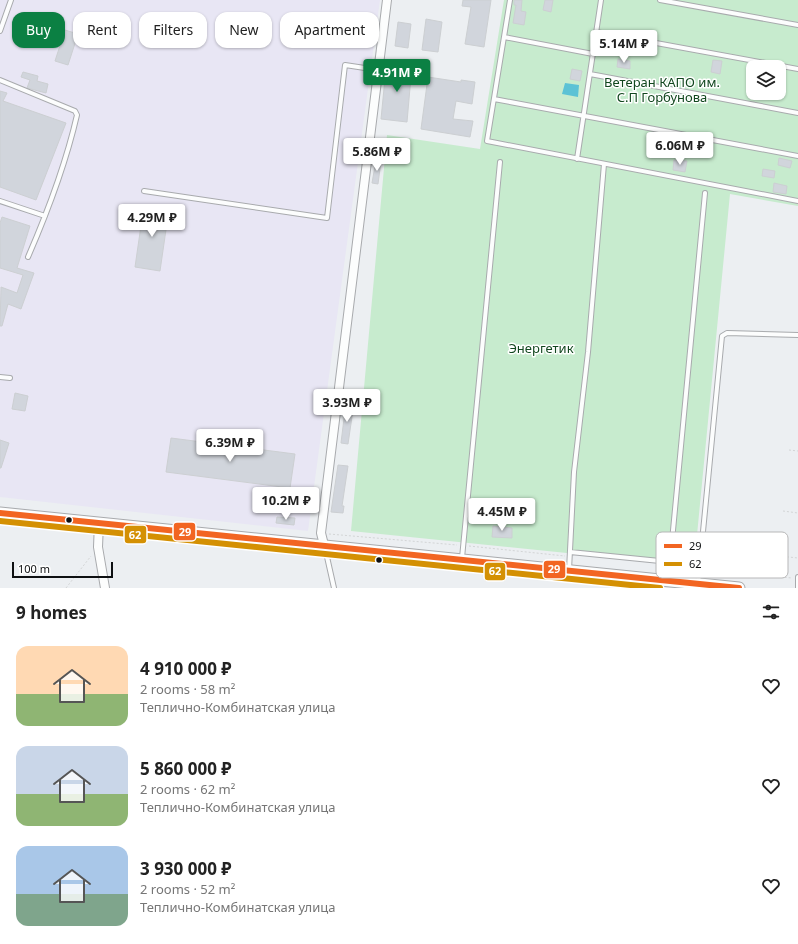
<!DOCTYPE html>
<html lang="en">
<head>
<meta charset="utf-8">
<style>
  :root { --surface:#fff; --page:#f2f2f2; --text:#222; --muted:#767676; --accent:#0b8043 }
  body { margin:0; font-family:"Noto Sans",sans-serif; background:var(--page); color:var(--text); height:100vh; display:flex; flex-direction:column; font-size:15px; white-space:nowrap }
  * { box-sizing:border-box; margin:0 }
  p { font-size:13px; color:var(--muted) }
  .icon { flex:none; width:22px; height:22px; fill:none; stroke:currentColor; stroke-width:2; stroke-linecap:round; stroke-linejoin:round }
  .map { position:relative; height:588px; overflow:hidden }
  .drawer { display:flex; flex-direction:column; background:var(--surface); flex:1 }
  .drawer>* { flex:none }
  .hud { position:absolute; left:12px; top:12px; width:400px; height:36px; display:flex; gap:8px }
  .controls { position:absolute; left:746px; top:60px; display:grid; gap:8px }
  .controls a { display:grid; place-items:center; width:40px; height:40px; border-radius:8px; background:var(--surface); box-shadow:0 1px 3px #0004; font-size:20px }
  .scale { position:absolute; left:12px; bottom:10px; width:101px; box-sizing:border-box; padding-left:4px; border:2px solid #0e1012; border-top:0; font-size:11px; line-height:14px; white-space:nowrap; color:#0e1012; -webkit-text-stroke:3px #fff; paint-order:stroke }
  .price { position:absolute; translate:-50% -34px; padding:0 9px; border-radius:4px; background:#fff; color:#222; font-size:13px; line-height:26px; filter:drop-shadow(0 1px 2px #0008) }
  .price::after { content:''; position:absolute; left:50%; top:24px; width:12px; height:9px; margin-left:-6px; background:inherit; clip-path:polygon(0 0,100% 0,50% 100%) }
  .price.on { background:var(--accent); color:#fff }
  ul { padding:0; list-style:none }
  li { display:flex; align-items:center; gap:12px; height:100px; padding:0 16px }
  li span { display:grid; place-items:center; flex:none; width:112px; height:80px; border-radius:12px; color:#555 }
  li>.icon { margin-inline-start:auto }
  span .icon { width:48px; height:48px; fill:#fffc; stroke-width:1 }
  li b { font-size:17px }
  h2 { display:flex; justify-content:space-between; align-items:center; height:48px; padding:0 16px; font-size:17px }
  .tag { padding:0 14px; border-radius:12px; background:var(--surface); box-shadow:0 1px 3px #0004; font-size:14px; line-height:36px }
  .tag.on { background:var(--accent); color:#fff }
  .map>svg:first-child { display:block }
</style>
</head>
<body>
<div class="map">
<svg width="798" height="588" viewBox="0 0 798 588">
  <rect width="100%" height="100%" fill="#eceff2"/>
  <path fill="#e8e6f4" d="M 0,0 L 380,0 L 308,531 L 0,497 Z"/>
  <path fill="#c7ebce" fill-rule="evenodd" d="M 504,0 L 798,0 L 798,206 L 730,194 L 694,566 L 351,531 L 387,135 L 480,149 ZM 753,67 L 779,67 L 779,93 L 753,93 Z"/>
  <path fill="#5cc2d5" d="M 565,83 L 579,85 L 578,97 L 562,94 Z"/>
  <path fill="#d1d5dc" stroke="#cccfd2" d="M 463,0 L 491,0 L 484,47 L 465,44 L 471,7 L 462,6 Z
    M 514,0 L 522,0 L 521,11 L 526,12 L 524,25 L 513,23 L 516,5 L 514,5 Z
    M 545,0 L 553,0 L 551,12 L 543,10 Z
    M 426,19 L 442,22 L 438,52 L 422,50 Z
    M 398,22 L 411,24 L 408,48 L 395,46 Z
    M 65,30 L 78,34 L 68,65 L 55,61 Z
    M 618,59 L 630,61 L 630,69 L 617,67 Z
    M 713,60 L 722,61 L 720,74 L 711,72 Z
    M 393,64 L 412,65 L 407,122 L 381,119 L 386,68 L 393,69 Z
    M 572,69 L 582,71 L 580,81 L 570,79 Z
    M 23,72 L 38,76 L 37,81 L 48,84 L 46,93 L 27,88 L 30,80 L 21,77 Z
    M 428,77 L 461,82 L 461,80 L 475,82 L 472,104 L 456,101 L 453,119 L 473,121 L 470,137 L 421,129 Z
    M 0,91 L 7,93 L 3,101 L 66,123 L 36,200 L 0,187 Z
    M 779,158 L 792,161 L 790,168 L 778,165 Z
    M 376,160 L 381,161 L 378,184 L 372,183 Z
    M 674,160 L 687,161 L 685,172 L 673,170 Z
    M 763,169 L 775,171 L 774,178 L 762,176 Z
    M 774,183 L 787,186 L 786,194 L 773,192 Z
    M 144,205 L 169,209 L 160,271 L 135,267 Z
    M 2,217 L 30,226 L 17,268 L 34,273 L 21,309 L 8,304 L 2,326 L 0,326 L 1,287 L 17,293 L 23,275 L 0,268 L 0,223 Z
    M 15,393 L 28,396 L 25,411 L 12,409 Z
    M 346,402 L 354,403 L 348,444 L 341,443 Z
    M 171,438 L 295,454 L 290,488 L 166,472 Z
    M 0,440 L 9,443 L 1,468 L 0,468 Z
    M 338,465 L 348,466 L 342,506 L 344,506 L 343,513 L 331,512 Z
    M 277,517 L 295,518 L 294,525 L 276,523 Z
    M 493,526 L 512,528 L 512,538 L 492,537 Z"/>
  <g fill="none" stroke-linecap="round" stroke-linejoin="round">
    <defs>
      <path id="service" d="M 510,0 L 487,141 L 798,201
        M 660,0 L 798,25
        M 0,31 L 11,0
        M 596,32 L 798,69
        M 504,37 L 593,54
        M 590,74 L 798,113
        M 0,80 L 75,111 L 77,115 C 66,163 48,211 28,257
        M 494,99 L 798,156
        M 577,159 L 601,0
        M 144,191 L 327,218 L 345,65 L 378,70
        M 0,201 L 45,216
        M 0,377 L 10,378
        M 325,548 L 334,588
        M 570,552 L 670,562 L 705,193
        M 462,558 L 500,162
        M 569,570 L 574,472 L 588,352 L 604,164
        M 698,583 L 722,336 L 727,333 L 798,335
        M 798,588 L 798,577"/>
      <path id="minor" d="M 99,523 L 98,547 L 105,588
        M 324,545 L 321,533 L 387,0"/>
      <path id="secondary" d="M 0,513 L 739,588"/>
    </defs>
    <use href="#service" stroke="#a8aaad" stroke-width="6"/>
    <use href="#minor" stroke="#a8aaad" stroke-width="10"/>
    <use href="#secondary" stroke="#a8aaad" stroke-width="13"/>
    <path stroke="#d3d5d6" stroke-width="1" stroke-dasharray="2 2" stroke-linecap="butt" d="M 789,450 L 798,451
      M 783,511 L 798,513
      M 329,534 L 457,545
      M 469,546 L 565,556
      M 779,556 L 798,558
      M 673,567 L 694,569
      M 705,570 L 792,578
      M 66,588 L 91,556"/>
    <use href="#service" stroke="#fcfdfd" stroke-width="4"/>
    <use href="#minor" stroke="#fcfdfd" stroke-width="8"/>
    <use href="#secondary" stroke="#fcfdfd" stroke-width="11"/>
    <defs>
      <path id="bus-1" d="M 0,513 L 739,588"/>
      <path id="bus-2" d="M 0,521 L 660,588"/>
    </defs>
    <use href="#bus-1" stroke="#fff" stroke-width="9"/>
    <use href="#bus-2" stroke="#fff" stroke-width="9"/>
    <use href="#bus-1" stroke="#f26522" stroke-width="6"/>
    <use href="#bus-2" stroke="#d49003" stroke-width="6"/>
  </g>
  <g fill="#0e1012" stroke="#fff" stroke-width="1.5">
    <circle cx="69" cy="520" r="3.5"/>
    <circle cx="379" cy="560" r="3.5"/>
  </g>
  <g text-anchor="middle" stroke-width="3" stroke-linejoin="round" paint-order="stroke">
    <g font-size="13" fill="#11471e" stroke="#fff">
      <text x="662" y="87">Ветеран КАПО им.<tspan x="662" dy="15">С.П Горбунова</tspan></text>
      <text x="541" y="353">Энергетик</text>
    </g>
  </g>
  <rect x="656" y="532" width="132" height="46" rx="6" fill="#fff" stroke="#b7b7b8" stroke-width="1"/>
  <rect x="664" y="544" width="18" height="4" fill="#f26522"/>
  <rect x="664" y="562" width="18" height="4" fill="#d49003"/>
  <g font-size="11" fill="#0e1012">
    <text x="689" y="550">29</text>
    <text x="689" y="568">62</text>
  </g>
  <g stroke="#fff" stroke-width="1.5">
    <rect x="173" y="522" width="23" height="19" rx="4" fill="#f26522"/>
    <rect x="124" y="525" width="23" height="19" rx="4" fill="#d49003"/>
    <rect x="543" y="560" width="23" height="19" rx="4" fill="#f26522"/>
    <rect x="484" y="562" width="22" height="19" rx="4" fill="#d49003"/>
  </g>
  <g font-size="11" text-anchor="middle" font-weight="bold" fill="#fff">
    <text x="185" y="536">29</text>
    <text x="135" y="539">62</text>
    <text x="554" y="573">29</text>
    <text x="495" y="575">62</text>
  </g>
</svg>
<div class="controls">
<a><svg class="icon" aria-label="layers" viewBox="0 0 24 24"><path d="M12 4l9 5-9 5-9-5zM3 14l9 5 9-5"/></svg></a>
</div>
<div class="scale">100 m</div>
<b class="price" style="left:624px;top:64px">5.14M ₽</b>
<b class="price on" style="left:397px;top:93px">4.91M ₽</b>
<b class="price" style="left:680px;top:166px">6.06M ₽</b>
<b class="price" style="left:377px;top:172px">5.86M ₽</b>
<b class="price" style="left:152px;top:238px">4.29M ₽</b>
<b class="price" style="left:347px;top:423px">3.93M ₽</b>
<b class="price" style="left:230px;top:463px">6.39M ₽</b>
<b class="price" style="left:286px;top:521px">10.2M ₽</b>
<b class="price" style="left:502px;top:532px">4.45M ₽</b>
<div class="hud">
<a class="tag on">Buy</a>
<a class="tag">Rent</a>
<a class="tag">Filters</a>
<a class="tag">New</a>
<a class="tag">Apartment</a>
</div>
</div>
<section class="drawer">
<h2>9 homes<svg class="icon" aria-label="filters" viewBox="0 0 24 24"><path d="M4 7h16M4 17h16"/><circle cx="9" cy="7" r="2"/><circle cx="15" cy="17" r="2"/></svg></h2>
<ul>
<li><span style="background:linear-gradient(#ffd9b3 60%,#8fb573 0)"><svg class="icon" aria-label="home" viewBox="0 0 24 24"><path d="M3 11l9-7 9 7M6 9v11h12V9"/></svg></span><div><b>4 910 000 ₽</b><p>2 rooms · 58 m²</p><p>Теплично-Комбинатская улица</p></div><svg class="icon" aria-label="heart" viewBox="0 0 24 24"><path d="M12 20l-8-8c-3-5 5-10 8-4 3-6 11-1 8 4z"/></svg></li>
<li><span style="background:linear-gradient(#c9d6e8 60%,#8fb573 0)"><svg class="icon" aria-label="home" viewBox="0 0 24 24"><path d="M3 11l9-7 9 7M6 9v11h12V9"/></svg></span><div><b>5 860 000 ₽</b><p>2 rooms · 62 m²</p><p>Теплично-Комбинатская улица</p></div><svg class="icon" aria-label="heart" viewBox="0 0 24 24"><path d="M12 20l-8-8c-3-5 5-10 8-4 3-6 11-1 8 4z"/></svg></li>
<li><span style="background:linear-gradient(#a9c7e8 60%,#7fa58c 0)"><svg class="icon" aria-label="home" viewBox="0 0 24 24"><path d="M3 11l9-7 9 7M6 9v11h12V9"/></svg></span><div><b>3 930 000 ₽</b><p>2 rooms · 52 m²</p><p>Теплично-Комбинатская улица</p></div><svg class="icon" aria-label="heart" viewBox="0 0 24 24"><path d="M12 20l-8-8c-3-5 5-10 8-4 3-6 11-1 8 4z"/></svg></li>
</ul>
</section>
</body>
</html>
